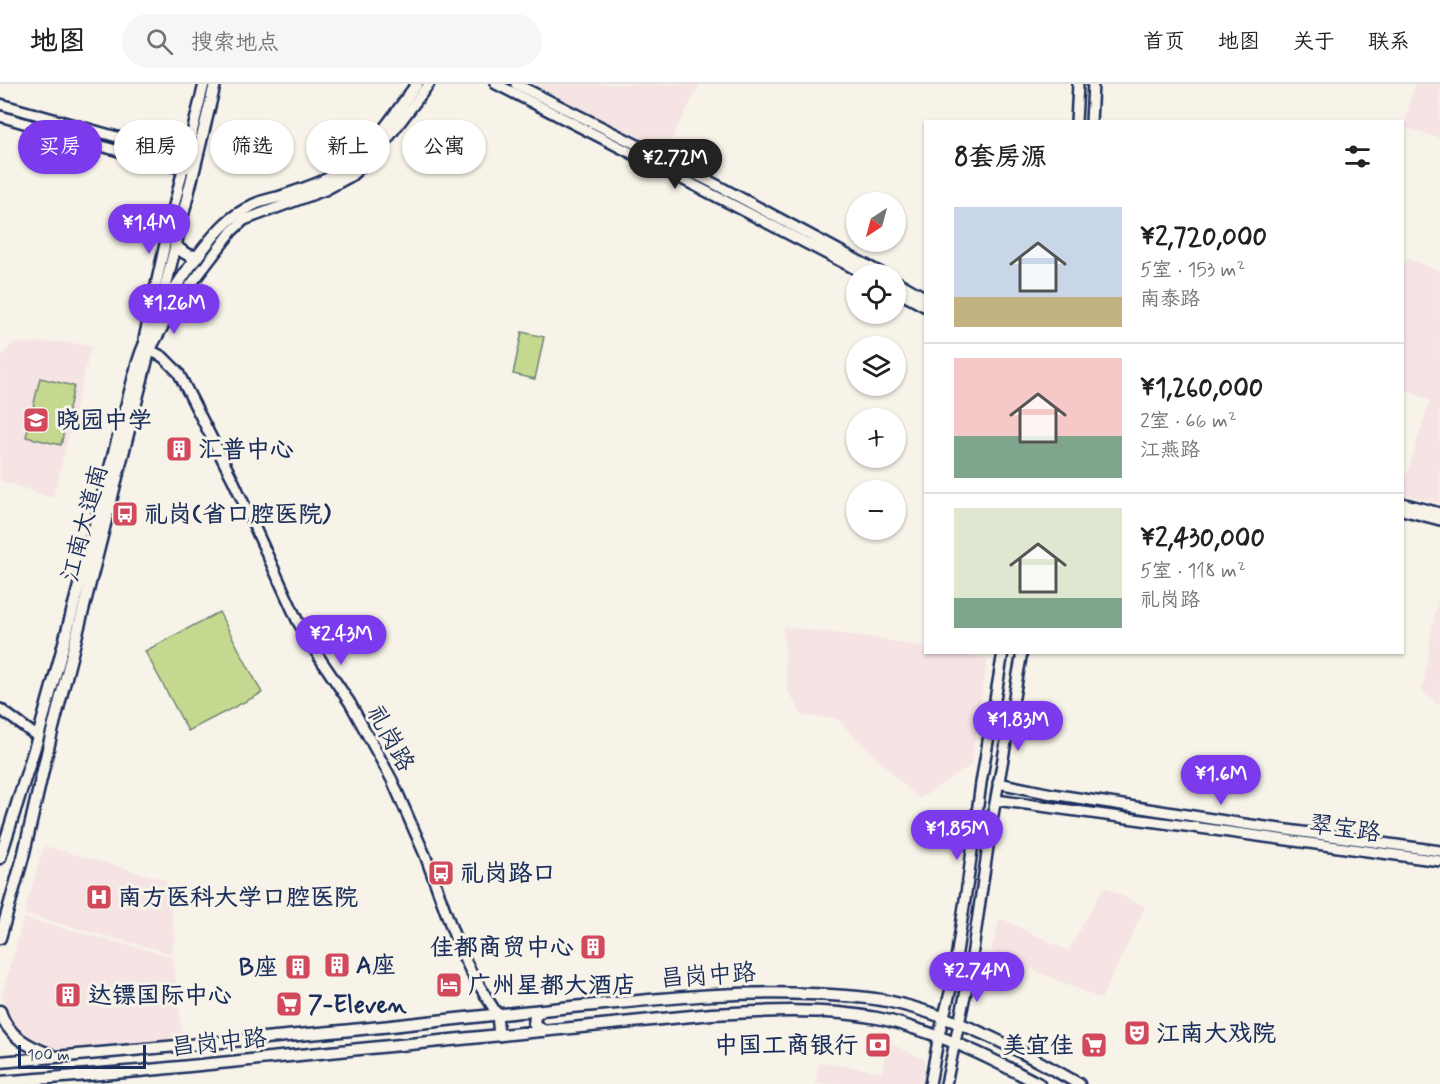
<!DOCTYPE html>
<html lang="zh">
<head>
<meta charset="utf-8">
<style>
  :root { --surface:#fff; --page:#f6f6f6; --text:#202124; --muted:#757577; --line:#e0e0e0; --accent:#7c3aed }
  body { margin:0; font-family:Mynerve,"LXGW WenKai TC",sans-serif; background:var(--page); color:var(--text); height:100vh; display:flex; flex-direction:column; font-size:22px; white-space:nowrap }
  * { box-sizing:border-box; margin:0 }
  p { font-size:20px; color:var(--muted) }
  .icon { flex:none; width:33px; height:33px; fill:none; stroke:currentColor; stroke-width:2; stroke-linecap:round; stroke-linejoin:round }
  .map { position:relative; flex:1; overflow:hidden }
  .sheet { position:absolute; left:924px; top:36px; width:480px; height:534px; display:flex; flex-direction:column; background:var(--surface); border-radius:0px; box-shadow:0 2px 4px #0004 }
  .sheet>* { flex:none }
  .banner { position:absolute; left:18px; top:36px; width:570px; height:54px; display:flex; gap:12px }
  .needle { width:39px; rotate:216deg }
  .controls { position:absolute; left:846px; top:108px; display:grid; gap:12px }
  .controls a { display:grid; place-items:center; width:60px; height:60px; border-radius:50%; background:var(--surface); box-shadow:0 2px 4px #0004; font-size:30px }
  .scale { position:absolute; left:18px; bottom:15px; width:128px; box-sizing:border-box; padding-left:6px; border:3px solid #1b2f5e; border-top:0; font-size:16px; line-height:21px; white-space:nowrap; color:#1b2f5e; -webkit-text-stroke:4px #f7f3e8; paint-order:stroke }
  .price { position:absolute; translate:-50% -51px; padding:0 14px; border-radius:21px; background:var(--accent); color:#fff; font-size:20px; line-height:39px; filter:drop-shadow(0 2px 3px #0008) }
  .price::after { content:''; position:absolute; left:50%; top:36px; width:18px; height:14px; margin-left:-9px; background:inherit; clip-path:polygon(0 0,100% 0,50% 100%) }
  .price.active { background:#222; color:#fff }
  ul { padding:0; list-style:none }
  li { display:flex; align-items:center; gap:18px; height:150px; padding:0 30px }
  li+li { border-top:2px solid var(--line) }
  li span { display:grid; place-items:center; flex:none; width:168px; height:120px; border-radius:0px; color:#555 }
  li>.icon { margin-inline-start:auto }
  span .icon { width:72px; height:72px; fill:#fffc; stroke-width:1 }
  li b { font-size:26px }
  h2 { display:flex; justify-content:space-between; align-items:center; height:72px; padding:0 30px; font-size:26px }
  .pill { padding:0 21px; border-radius:27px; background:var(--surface); box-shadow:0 2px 4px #0004; font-size:21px; line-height:54px }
  .pill.active { background:var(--accent); color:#fff }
  header { display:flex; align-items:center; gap:36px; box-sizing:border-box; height:84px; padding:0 30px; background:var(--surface); border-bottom:2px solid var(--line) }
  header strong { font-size:28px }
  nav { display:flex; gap:33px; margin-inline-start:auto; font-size:21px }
  .search { width:420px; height:54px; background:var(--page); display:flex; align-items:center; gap:15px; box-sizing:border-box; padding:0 21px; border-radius:33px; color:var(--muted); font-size:22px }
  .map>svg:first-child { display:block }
</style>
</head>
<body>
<header>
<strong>地图</strong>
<div class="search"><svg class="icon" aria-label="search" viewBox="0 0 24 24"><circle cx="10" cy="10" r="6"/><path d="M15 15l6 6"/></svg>搜索地点</div>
<nav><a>首页</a><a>地图</a><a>关于</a><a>联系</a></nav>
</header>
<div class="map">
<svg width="1440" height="1000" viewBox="0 0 1440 1000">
  <rect width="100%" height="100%" fill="#f7f3e8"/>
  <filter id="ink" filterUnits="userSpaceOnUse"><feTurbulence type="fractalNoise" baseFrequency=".0167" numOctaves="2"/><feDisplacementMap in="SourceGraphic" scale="12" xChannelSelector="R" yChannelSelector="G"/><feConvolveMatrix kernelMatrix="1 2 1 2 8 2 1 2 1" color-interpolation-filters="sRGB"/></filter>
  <g filter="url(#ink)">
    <path fill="#f6e3e3" d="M 534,0 L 700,0 L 665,67 Z
      M 1415,0 L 1440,0 L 1440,54 L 1403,43 Z
      M 1408,175 L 1440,187 L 1440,419 L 1403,410 L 1403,403 L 1430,316 L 1403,305 L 1402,185 Z
      M 64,258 L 91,262 L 53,414 L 0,396 L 0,275 L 12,259 Z
      M 1440,502 L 1440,622 L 1422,606 Z
      M 783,543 L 868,553 L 925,563 L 926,568 L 954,569 L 987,575 L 971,681 L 919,715 L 836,634 L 803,632 L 787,604 Z
      M 44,762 L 166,796 L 175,856 L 170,869 L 24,830 Z
      M 1104,803 L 1145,823 L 1101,915 L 991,867 L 1000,834 L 1068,867 Z
      M 24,834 L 173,873 L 183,958 L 57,969 L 37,962 L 16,948 L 5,931 L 2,909 Z
      M 887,958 L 925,976 L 922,1000 L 815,1000 L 819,978 L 882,988 Z"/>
    <path fill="#c4d98f" stroke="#708476" stroke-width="1.5" d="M 522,248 L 544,253 L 535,295 L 513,290 Z
      M 40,294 L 74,302 L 61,361 L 26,353 Z
      M 219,528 L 262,609 L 188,647 L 145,567 Z"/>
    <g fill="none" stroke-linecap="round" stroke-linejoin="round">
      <defs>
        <path id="secondary" d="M 429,0 L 379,66 L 351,92 L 325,106 L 244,136 L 232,147 L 173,224 L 150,266 L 163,273 L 178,288 L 234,398 L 298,538 L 319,573 L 350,619 L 392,696 L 425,771 L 457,859 L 471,888 L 497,930 L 499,952
          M 496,0 L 729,119 L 865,190
          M 516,0 L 711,98 L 883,190
          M 0,20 L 181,71 L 186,73 L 195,80 L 183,85 L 115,66 L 0,32
          M 1076,38 L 1078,0
          M 1091,38 L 1093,0
          M 896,197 L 926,214
          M 896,207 L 926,223
          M 144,255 L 169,142 L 204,0
          M 1402,419 L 1440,429
          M 1402,426 L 1440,436
          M 0,625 L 38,653
          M 998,699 L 1052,710 L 1244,740 L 1440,767
          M 996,716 L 1440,777
          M 930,1000 L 939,951 L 952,901 L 968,796 L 981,699 L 1003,568
          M 946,1000 L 969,893 L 991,742 L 1022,568"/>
        <path id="primary" d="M 175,160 C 181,168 188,173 198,172
          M 161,221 L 215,0
          M 0,774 L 38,653 L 61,570 L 137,281 C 148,244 169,212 191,181 C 202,166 213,151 226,139 C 234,131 244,126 253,121 C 261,117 271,115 279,113 C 303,105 330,97 350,81 C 374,63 398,25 417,0
          M 0,854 L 23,773 L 50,656 L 154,248
          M 543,926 L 535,932 L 534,940 L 544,947
          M 0,927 C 7,952 29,963 52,971
          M 0,978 C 114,968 228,958 342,947 C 415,940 488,931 562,924 C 644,917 727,906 810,910 C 836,911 862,912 887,917 C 954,931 1020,966 1079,1000
          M 0,998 L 139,987 L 712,930 C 767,927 823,924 877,934 C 889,936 901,940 913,944 C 957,957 998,978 1039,1000"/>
      </defs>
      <use href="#secondary" stroke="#1b2f5e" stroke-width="14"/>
      <use href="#primary" stroke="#1b2f5e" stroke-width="15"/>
      <use href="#secondary" stroke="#f7f3e8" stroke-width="9"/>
      <use href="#primary" stroke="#f7f3e8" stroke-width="10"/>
    </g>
  </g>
  <defs>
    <symbol id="school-square" viewBox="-11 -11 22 22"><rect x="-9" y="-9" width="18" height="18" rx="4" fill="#d1495b" stroke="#f7f3e8"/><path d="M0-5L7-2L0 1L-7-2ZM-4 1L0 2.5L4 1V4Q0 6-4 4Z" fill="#fff"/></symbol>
    <symbol id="building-square" viewBox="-11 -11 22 22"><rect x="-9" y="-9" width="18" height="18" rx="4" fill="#d1495b" stroke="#f7f3e8"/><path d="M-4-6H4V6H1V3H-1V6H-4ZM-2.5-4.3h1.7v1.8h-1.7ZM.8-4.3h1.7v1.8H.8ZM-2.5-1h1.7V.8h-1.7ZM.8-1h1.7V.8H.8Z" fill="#fff"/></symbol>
    <symbol id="bus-square" viewBox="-11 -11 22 22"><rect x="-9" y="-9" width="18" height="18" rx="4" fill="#d1495b" stroke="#f7f3e8"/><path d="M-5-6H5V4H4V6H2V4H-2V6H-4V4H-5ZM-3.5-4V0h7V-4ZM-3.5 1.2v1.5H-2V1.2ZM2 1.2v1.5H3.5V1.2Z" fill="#fff"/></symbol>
    <symbol id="hospital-square" viewBox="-11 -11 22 22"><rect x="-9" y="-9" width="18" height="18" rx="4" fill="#d1495b" stroke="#f7f3e8"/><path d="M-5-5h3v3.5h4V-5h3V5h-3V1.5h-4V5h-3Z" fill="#fff"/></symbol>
    <symbol id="hotel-square" viewBox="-11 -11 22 22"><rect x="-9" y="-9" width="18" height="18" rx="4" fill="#d1495b" stroke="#f7f3e8"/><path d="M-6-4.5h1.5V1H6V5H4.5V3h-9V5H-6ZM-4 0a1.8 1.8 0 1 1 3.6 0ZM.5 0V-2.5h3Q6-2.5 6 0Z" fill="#fff"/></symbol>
    <symbol id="supermarket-square" viewBox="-11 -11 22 22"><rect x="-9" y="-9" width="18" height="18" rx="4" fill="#d1495b" stroke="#f7f3e8"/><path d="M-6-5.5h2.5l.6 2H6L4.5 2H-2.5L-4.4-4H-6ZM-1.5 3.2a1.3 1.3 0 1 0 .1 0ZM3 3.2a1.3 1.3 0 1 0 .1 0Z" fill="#fff"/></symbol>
    <symbol id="theatre-square" viewBox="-11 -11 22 22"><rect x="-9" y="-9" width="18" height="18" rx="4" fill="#d1495b" stroke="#f7f3e8"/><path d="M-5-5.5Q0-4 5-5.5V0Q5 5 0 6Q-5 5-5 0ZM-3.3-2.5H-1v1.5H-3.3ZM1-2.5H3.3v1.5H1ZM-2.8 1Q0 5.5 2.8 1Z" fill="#fff"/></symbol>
    <symbol id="bank-square" viewBox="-11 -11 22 22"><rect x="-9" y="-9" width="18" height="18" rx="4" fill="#d1495b" stroke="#f7f3e8"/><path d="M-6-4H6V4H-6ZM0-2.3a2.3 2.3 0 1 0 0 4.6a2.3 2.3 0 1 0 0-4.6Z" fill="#fff"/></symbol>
  </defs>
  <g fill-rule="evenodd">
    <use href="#school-square" x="21" y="321" width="30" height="30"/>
    <use href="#building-square" x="164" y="350" width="30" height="30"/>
    <use href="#bus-square" x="110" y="415" width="30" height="30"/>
    <use href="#bus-square" x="426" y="774" width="30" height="30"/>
    <use href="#hospital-square" x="84" y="798" width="30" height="30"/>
    <use href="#building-square" x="578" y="848" width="30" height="30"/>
    <use href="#building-square" x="322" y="866" width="30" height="30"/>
    <use href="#building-square" x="283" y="868" width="30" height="30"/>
    <use href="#hotel-square" x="434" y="886" width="30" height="30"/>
    <use href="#building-square" x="53" y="896" width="30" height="30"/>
    <use href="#supermarket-square" x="274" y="905" width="30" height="30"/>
    <use href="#theatre-square" x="1122" y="934" width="30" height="30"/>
    <use href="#bank-square" x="863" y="946" width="30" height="30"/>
    <use href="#supermarket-square" x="1079" y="946" width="30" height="30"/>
  </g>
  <g text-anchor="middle" stroke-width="6" stroke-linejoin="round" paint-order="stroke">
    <g font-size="24" font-weight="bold" fill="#1b2f5e" stroke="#f7f3e8" text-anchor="start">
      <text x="56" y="344">晓园中学</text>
      <text x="198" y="373">汇普中心</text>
      <text x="144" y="438">礼岗(省口腔医院)</text>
      <text x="460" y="797">礼岗路口</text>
      <text x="118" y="821">南方医科大学口腔医院</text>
      <text x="574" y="871" text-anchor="end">佳都商贸中心</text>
      <text x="356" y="889">A座</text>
      <text x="278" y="891" text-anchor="end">B座</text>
      <text x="468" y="909">广州星都大酒店</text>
      <text x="88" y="919">达镖国际中心</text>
      <text x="308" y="928">7-Eleven</text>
      <text x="1156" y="957">江南大戏院</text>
      <text x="858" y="969" text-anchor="end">中国工商银行</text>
      <text x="1074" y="969" text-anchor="end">美宜佳</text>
    </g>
    <g font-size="24" fill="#1b2f5e" stroke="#f7f3e8">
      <text transform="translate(84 439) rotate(-75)" y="8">江南大道南</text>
      <text transform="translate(391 654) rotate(61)" y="8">礼岗路</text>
      <text transform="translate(1345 744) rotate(8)" y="8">翠宝路</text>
      <text transform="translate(708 891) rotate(-4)" y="8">昌岗中路</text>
      <text transform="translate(219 958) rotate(-6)" y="8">昌岗中路</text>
    </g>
  </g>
</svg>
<div class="controls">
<a><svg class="needle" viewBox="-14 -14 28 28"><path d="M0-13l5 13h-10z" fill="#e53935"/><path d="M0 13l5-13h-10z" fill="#757577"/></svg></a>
<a><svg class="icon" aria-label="locate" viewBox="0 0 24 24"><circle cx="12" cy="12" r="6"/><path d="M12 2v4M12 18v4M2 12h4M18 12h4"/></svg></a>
<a><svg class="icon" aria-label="layers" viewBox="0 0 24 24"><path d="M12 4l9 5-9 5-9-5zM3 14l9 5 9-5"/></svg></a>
<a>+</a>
<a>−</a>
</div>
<div class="scale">100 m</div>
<b class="price active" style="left:675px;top:106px">¥2.72M</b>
<b class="price" style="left:149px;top:171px">¥1.4M</b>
<b class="price" style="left:174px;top:251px">¥1.26M</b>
<b class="price" style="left:341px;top:582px">¥2.43M</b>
<b class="price" style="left:1018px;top:668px">¥1.83M</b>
<b class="price" style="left:1221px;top:722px">¥1.6M</b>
<b class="price" style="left:957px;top:777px">¥1.85M</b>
<b class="price" style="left:977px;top:919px">¥2.74M</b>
<div class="banner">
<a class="pill active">买房</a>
<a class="pill">租房</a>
<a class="pill">筛选</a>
<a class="pill">新上</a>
<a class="pill">公寓</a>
</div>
<section class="sheet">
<h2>8套房源<svg class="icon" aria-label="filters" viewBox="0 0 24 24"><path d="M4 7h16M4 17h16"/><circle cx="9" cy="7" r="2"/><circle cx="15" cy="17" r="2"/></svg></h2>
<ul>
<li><span style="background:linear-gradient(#c9d6e8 75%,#c2b280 0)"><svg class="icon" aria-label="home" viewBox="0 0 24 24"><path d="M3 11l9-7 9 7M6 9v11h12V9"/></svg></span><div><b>¥2,720,000</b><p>5室 · 153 m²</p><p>南泰路</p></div></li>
<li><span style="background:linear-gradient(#f6c9c9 65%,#7fa58c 0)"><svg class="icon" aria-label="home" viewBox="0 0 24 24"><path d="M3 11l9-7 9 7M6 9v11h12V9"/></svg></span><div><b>¥1,260,000</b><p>2室 · 66 m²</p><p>江燕路</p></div></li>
<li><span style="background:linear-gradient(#dfe7d0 75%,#7fa58c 0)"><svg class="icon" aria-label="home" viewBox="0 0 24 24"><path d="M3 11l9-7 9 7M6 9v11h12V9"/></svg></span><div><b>¥2,430,000</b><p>5室 · 118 m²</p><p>礼岗路</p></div></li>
</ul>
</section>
</div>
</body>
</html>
